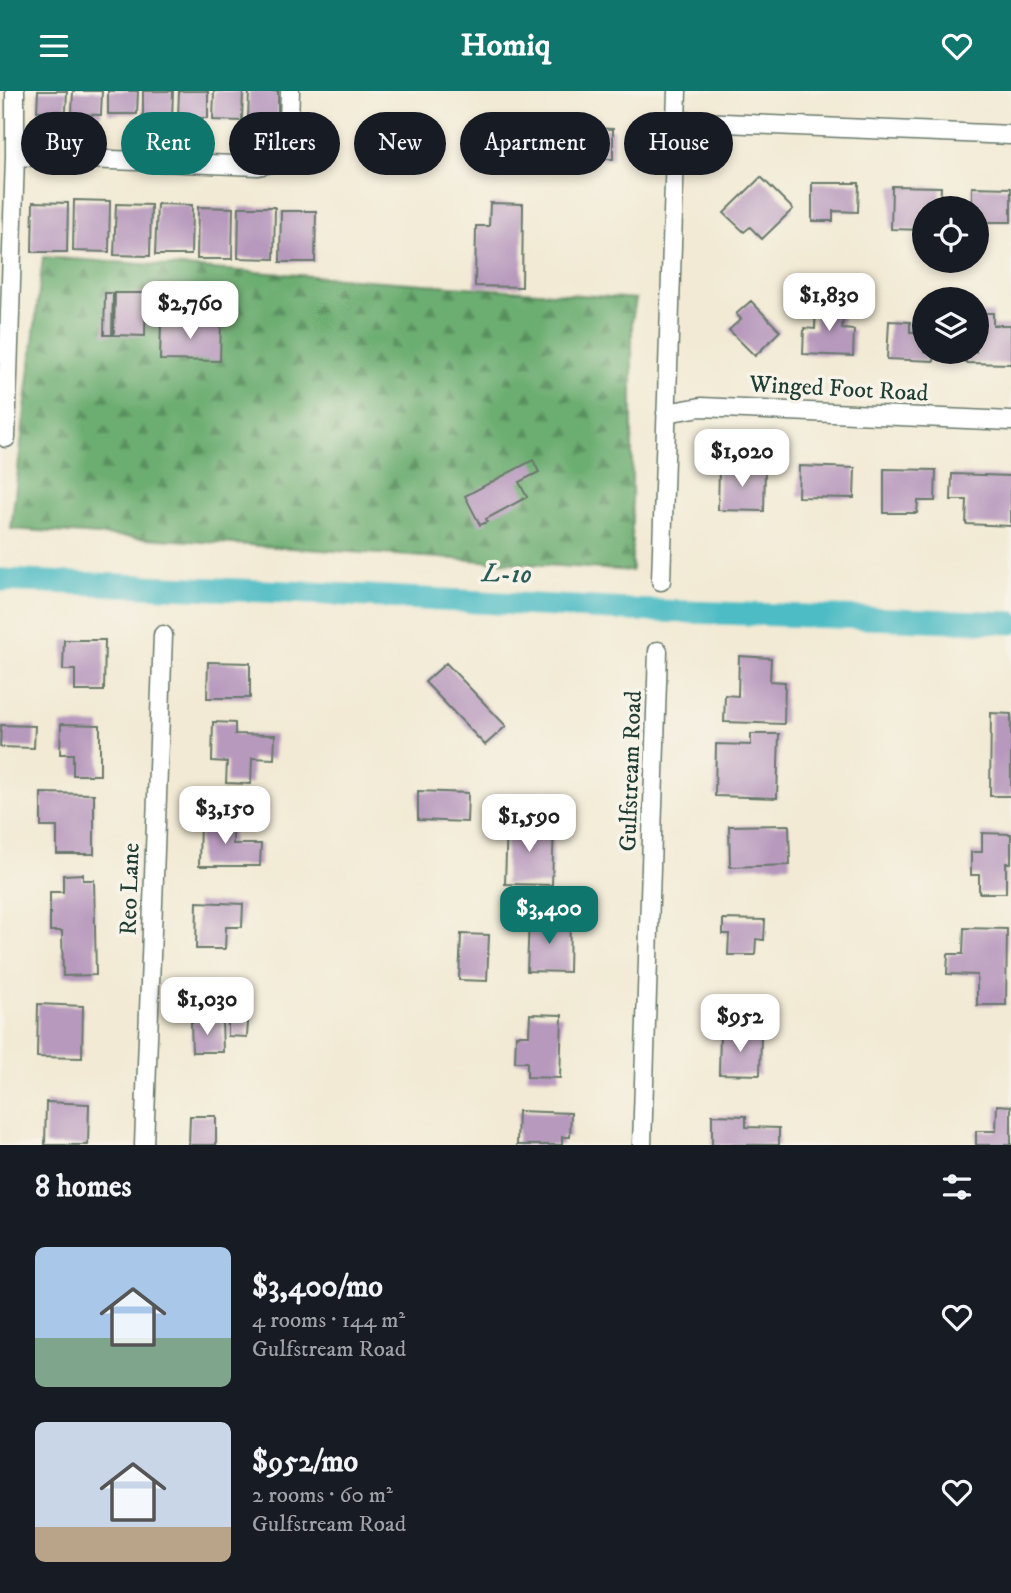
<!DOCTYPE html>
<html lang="en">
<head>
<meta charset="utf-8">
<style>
  :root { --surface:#171b24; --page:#242831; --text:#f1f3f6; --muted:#9ea1a6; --accent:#0f766e }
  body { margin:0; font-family:"IM FELL DW Pica",serif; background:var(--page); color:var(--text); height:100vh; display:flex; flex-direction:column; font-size:26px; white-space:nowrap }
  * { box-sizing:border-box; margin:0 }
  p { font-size:23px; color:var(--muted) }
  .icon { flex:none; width:38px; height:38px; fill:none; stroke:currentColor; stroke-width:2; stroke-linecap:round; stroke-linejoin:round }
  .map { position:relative; height:1054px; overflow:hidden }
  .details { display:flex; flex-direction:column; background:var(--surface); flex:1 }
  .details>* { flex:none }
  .top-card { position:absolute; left:21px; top:21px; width:970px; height:63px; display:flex; gap:14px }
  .buttons { position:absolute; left:912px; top:105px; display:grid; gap:14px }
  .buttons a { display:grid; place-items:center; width:77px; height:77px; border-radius:50%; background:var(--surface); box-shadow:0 4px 10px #0003; font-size:35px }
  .price { position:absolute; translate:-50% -60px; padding:0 16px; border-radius:14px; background:#fff; color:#222; font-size:23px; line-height:46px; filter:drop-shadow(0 2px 4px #0008) }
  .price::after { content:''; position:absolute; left:50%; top:42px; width:21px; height:16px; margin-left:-10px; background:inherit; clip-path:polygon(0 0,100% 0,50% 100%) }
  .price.current { background:var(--accent); color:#fff }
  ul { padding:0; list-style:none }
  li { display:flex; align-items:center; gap:21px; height:175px; padding:0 35px }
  li span { display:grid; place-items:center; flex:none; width:196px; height:140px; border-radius:10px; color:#555 }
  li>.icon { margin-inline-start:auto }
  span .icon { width:84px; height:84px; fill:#fffc; stroke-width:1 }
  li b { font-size:30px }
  h2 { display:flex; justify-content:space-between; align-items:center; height:84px; padding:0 35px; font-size:30px }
  .chip { padding:0 24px; border-radius:32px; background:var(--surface); box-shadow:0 4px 10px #0003; font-size:24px; line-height:63px }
  .chip.current { background:var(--accent); color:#fff }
  header { display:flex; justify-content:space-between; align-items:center; height:91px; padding:0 35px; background:var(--accent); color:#fff; font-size:32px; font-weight:800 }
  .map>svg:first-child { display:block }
</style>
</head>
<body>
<header><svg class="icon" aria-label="menu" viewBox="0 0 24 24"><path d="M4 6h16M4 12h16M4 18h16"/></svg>Homiq<svg class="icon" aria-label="heart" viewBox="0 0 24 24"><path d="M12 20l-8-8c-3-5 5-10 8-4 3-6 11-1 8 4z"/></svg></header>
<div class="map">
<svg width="1011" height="1054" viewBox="0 0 1011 1054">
  <defs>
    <pattern id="forest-firs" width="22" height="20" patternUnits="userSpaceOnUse" patternTransform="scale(1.75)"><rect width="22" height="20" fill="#6cad71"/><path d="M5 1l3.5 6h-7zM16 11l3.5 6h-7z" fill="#588e5e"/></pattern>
  </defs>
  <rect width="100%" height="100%" fill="#f7f3e8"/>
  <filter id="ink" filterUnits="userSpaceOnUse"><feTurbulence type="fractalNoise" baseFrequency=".0143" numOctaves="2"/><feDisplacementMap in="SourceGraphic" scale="14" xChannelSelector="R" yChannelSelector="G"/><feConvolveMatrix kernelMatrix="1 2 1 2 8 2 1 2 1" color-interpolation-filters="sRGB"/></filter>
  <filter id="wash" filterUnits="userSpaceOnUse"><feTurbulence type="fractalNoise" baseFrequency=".00686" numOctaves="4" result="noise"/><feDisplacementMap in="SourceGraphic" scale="28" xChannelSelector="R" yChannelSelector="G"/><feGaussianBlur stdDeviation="1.57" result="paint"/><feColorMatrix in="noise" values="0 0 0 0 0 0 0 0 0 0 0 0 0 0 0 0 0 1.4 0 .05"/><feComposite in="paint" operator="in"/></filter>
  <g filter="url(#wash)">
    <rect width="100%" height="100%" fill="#f2ead4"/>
    <path fill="url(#forest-firs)" stroke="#467552" stroke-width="2" d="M 43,166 L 636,208 L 632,230 L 632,480 L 11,438 Z"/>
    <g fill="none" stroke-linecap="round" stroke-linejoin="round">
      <path stroke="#4dbcc4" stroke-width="23" d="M 0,489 L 311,502 L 630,519 L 1011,532"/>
    </g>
    <g id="blocks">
      <path fill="#b799bd" d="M 38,0 L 67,0 L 66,20 L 37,20 Z
        M 73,0 L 102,0 L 101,24 L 72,23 Z
        M 108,0 L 138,0 L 137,23 L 108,23 Z
        M 143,0 L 173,0 L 172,27 L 143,26 Z
        M 179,0 L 208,0 L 208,27 L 178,27 Z
        M 214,0 L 243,0 L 242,30 L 213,29 Z
        M 249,0 L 278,0 L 278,28 L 248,28 Z
        M 588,37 L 613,38 L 613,68 L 587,68 Z
        M 512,48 L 531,49 L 529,75 L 511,74 Z
        M 761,86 L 793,118 L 762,148 L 750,136 L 744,141 L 724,122 Z
        M 812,92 L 859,92 L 858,121 L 833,120 L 833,130 L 812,130 Z
        M 892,95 L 941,96 L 940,117 L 924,117 L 924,139 L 891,138 Z
        M 972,96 L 1011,97 L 1011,131 L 983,131 L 983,121 L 976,121 L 976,117 L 972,117 Z
        M 74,109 L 110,110 L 109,161 L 73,160 Z
        M 33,111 L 68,112 L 67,161 L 32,161 Z
        M 490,112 L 523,113 L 522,196 L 475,195 L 476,135 L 489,135 Z
        M 116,113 L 151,114 L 150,165 L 114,164 Z
        M 157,113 L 192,114 L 191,164 L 155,164 Z
        M 198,116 L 233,117 L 232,168 L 197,168 Z
        M 239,116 L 275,116 L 274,168 L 238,167 Z
        M 281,120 L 316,120 L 315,171 L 280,171 Z
        M 105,202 L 113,202 L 112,244 L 104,244 Z
        M 115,202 L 146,202 L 145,245 L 114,244 Z
        M 751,210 L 780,240 L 755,265 L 729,239 L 741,228 L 736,223 Z
        M 816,212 L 844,213 L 842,238 L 854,239 L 853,265 L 803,263 L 804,237 L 815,238 Z
        M 976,222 L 993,222 L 993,234 L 1011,234 L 1011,273 L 966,272 L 966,261 L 976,261 Z
        M 161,230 L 221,232 L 220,270 L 160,269 Z
        M 889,230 L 910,231 L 910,241 L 924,241 L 924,261 L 935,261 L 934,270 L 887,268 Z
        M 533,369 L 539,381 L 519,391 L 527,406 L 486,428 L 487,431 L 480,434 L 465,405 Z
        M 799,375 L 855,377 L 854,407 L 798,406 Z
        M 719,376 L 765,377 L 764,420 L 718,419 Z
        M 884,378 L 936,379 L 935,410 L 918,410 L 917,422 L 884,422 Z
        M 952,383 L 1011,385 L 1011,435 L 966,433 L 967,409 L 951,409 Z
        M 64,549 L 105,549 L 104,600 L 75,600 L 75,579 L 63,579 Z
        M 739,565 L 771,567 L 770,590 L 785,591 L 784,633 L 724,631 L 725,604 L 738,605 Z
        M 208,571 L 250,572 L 250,607 L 207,607 Z
        M 446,572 L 506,635 L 485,654 L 425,591 Z
        M 991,622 L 1011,623 L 1011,705 L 990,705 Z
        M 213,631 L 235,632 L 235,643 L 275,644 L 274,668 L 252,667 L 251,693 L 226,692 L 227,671 L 212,670 Z
        M 61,633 L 100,634 L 100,684 L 73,684 L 73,663 L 60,663 Z
        M 1,634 L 35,635 L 34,657 L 0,656 Z
        M 751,643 L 779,643 L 777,707 L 715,705 L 716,653 L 751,654 Z
        M 418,700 L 468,702 L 467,731 L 418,729 Z
        M 41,702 L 94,703 L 94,763 L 57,763 L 57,736 L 41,736 Z
        M 200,729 L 233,729 L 233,753 L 261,753 L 260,775 L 199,775 Z
        M 507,731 L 554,733 L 552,794 L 505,793 Z
        M 789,734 L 790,774 L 730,776 L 729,735 Z
        M 982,742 L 1011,743 L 1011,772 L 1006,772 L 1006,802 L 979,802 L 979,784 L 971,784 L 971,761 L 982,761 Z
        M 83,783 L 83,789 L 94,789 L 96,884 L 63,885 L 62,840 L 50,840 L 50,801 L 63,801 L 63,784 Z
        M 197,811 L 243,813 L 242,836 L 226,836 L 225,858 L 196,858 Z
        M 529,828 L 570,829 L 569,881 L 527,880 Z
        M 723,828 L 765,829 L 764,849 L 756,848 L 755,864 L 728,864 L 729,843 L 723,843 Z
        M 964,837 L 1007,838 L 1006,914 L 977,914 L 977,884 L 947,883 L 948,863 L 963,863 Z
        M 461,843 L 489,844 L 487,890 L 459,889 Z
        M 38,913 L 83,915 L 82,967 L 37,966 Z
        M 530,923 L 562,924 L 560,987 L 527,986 L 527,971 L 515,971 L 516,944 L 529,944 Z
        M 222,930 L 223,961 L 192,961 L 191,931 Z
        M 228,931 L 248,931 L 247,946 L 228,945 Z
        M 720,942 L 761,943 L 760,984 L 719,983 Z
        M 46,1011 L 89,1013 L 88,1054 L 45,1054 Z
        M 997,1014 L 1011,1015 L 1011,1054 L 976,1054 L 976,1040 L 996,1040 Z
        M 518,1020 L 571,1022 L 570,1046 L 562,1046 L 562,1054 L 517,1054 Z
        M 712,1024 L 746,1025 L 746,1036 L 779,1037 L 779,1054 L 712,1054 Z
        M 190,1025 L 216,1025 L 216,1054 L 189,1054 Z"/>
    </g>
  </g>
  <g filter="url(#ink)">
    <use href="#blocks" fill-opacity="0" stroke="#697a6c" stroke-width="2"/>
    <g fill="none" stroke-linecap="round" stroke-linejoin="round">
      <defs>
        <path id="street" d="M 676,30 L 1011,44
          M 15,65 L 258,75 L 280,70 L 288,61 L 290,0
          M 666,322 L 701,316 L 1011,330
          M 6,347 L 15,65 L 15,0
          M 661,490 L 677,0
          M 144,1054 L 163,544
          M 642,1054 L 658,560"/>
      </defs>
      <use href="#street" stroke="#697a6c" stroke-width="21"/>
      <use href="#street" stroke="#fff" stroke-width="18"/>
    </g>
  </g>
  <g text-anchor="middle" stroke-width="7" stroke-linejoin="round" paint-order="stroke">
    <g font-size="24" fill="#1f3d34" stroke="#f7f3e8">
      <text transform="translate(839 297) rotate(3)" y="8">Winged Foot Road</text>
      <text transform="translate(630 680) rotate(-88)" y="8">Gulfstream Road</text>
      <text transform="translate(129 798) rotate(-88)" y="8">Reo Lane</text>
    </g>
    <g font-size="26" font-style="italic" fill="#2a5d58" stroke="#f7f3e8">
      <text transform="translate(507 482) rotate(2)" y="9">L-10</text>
    </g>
  </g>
</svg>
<div class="buttons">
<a><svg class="icon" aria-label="locate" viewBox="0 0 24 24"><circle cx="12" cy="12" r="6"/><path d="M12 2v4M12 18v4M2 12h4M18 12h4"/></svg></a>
<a><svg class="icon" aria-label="layers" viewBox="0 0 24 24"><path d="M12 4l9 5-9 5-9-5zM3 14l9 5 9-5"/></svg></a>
</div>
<b class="price" style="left:829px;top:242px">$1,830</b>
<b class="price" style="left:190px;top:250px">$2,760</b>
<b class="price" style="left:742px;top:398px">$1,020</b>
<b class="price" style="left:225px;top:755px">$3,150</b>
<b class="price" style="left:529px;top:763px">$1,590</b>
<b class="price current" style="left:549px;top:855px">$3,400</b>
<b class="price" style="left:207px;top:946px">$1,030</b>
<b class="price" style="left:740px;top:963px">$952</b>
<div class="top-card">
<a class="chip">Buy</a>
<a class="chip current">Rent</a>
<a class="chip">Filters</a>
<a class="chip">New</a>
<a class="chip">Apartment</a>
<a class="chip">House</a>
</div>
</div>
<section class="details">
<h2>8 homes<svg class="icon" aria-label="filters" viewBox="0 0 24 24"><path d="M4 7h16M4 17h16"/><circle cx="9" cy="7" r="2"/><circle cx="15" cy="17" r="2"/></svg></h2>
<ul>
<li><span style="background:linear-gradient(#a9c7e8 65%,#7fa58c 0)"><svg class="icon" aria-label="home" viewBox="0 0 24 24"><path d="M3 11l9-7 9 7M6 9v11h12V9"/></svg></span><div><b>$3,400/mo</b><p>4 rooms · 144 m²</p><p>Gulfstream Road</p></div><svg class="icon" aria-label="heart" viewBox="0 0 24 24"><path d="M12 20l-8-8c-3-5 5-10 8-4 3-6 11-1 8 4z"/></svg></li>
<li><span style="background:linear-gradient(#c9d6e8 75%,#b9a48a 0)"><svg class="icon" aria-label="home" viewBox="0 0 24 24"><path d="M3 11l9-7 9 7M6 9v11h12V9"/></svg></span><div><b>$952/mo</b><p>2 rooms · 60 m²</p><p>Gulfstream Road</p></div><svg class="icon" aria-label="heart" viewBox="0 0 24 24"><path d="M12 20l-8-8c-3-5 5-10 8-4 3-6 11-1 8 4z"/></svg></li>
</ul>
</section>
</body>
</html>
